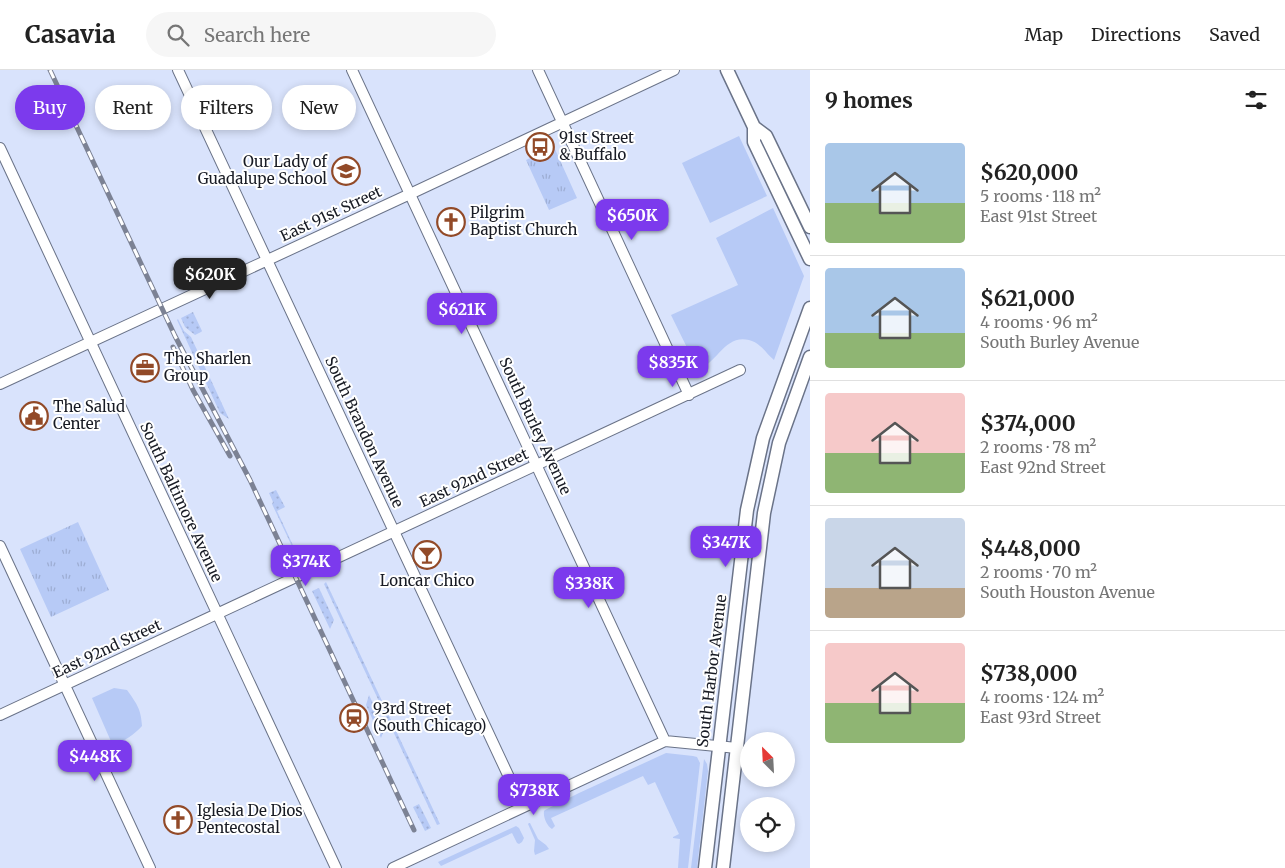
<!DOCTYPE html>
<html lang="en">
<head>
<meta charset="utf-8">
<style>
  :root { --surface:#fff; --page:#f6f6f6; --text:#222; --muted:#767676; --line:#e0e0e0; --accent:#7c3aed }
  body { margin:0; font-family:Merriweather,serif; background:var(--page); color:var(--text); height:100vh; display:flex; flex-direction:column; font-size:19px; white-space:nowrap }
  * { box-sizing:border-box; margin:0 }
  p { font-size:16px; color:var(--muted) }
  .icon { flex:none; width:28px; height:28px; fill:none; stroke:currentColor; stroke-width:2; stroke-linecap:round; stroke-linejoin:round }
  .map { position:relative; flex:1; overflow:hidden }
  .sheet { display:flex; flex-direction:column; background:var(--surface); width:475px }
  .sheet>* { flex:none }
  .hud { position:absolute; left:15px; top:15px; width:475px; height:45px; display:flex; gap:10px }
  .needle { width:32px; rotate:336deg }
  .tools { position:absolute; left:740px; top:662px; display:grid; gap:10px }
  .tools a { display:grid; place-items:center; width:55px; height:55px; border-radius:50%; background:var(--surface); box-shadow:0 2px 8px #0003; font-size:25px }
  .price { position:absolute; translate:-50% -42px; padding:0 11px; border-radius:10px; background:var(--accent); color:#fff; font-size:16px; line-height:32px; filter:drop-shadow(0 1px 2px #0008) }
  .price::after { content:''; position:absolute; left:50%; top:30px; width:15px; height:11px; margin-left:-8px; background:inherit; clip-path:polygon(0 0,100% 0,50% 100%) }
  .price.current { background:#222; color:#fff }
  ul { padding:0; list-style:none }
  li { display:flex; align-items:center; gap:15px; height:125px; padding:0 15px }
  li+li { border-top:1px solid var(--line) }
  li span { display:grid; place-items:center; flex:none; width:140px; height:100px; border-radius:5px; color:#555 }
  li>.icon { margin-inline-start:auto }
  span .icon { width:60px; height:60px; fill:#fffc; stroke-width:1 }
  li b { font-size:21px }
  h2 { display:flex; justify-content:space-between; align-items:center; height:60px; padding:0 15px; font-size:21px }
  .tag { padding:0 18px; border-radius:22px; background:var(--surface); box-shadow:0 2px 8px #0003; font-size:18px; line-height:45px }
  .tag.current { background:var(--accent); color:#fff }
  header { display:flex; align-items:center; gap:30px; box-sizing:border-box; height:70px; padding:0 25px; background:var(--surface); border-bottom:1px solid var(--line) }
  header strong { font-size:24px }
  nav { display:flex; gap:28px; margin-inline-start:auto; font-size:18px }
  .search { width:350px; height:45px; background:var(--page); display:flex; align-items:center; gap:12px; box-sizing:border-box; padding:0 18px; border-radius:28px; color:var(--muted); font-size:19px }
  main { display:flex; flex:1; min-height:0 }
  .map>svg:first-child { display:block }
</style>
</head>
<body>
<header>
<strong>Casavia</strong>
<div class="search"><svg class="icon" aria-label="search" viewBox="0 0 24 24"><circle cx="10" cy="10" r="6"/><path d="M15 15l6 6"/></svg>Search here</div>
<nav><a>Map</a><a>Directions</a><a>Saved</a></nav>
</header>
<main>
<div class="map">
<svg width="810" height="798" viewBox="0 0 810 798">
  <defs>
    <pattern id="park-tufts" width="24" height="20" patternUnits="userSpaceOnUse" patternTransform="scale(1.25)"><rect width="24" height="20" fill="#b7caf6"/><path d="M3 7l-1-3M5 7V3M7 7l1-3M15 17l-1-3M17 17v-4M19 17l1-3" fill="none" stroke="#9dadd3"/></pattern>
    <pattern id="garden-dots" width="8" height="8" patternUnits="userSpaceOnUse" patternTransform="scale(1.25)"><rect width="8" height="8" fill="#b7caf6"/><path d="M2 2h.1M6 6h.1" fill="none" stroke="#9dadd3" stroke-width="1.8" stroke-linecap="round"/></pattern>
  </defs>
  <rect width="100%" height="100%" fill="#d9e3fc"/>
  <path fill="#b7caf6" d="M 739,66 L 767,126 L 710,153 L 682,93 Z
    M 773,138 L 804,206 L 774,290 C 768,285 765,280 760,276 C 757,273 753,271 749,270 C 725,264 717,293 698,300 L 671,245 L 738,215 L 716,168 Z
    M 114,618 L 127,620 C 137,634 141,639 142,656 C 134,665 125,670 113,676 L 92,628 Z
    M 666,683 L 693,686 L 697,687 L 700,693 L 688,798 L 678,798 L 680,769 L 673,768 L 673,767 L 679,764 L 655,712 L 648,715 L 643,706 L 551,748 L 555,756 L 552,759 C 547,756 543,747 544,741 L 545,740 L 579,723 Z
    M 704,689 L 707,694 L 708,701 L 697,798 L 691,798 Z
    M 529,753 L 530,753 L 538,769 L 546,775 L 549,779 L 535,785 L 534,781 L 535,770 L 528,754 Z
    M 516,756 L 519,758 L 524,768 L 522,772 L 519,774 L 517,773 L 512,763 L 441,796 L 438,792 Z"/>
  <path fill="url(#park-tufts)" d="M 554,77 L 577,128 L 549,140 L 526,90 Z
    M 78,452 L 109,520 L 51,547 L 20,479 Z"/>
  <path fill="url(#garden-dots)" d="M 193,242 L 202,261 L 201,262 L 195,265 L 185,257 L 181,248 Z
    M 178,249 L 184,261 L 191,267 L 229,349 L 220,343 L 177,250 Z
    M 276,420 L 285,437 L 277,441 L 298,486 L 297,487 L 272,434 L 273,432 L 269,423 Z
    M 326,512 L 440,754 L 437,755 L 324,514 Z
    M 319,518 L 334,550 L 330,559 L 312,521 Z
    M 369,625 L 385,658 L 381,668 L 366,635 Z
    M 419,734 L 431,758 L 425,761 L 413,737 Z"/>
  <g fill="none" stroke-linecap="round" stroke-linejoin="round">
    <defs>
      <path id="minor" d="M 178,0 L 523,737
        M 352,0 L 665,671
        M 538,0 L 689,325
        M 0,78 L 336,798
        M 0,314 L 410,124 L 674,0
        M 0,476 L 150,798
        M 0,645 L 740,300
        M 393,798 L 665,671 L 737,678"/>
      <path id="major" d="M 727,0 L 754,57 L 754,72 L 810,189
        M 754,57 L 766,66 L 810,157
        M 705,798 L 747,440 L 763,368 L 810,238
        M 723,798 L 764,443 L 779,373 L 810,287"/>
    </defs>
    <use href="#minor" stroke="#6a7388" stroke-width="12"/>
    <use href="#major" stroke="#6a7388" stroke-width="15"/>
    <use href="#minor" stroke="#fff" stroke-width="10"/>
    <use href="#major" stroke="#fff" stroke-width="12"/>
    <defs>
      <path id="rail" d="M 50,0 L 175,266 L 250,410 L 414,760
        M 173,277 L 193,320 L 230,386"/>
    </defs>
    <use href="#rail" stroke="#7c8294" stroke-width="5"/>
    <use href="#rail" stroke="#fff" stroke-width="3" stroke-dasharray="9" stroke-linecap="butt"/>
  </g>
  <defs>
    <symbol id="bus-ring" viewBox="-11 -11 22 22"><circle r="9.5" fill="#fff" stroke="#924a28" stroke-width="1.5"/><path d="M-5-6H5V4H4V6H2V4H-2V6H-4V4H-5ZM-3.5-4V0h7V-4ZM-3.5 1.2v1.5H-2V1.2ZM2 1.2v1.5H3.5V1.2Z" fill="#924a28"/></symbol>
    <symbol id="school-ring" viewBox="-11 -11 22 22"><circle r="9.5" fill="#fff" stroke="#924a28" stroke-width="1.5"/><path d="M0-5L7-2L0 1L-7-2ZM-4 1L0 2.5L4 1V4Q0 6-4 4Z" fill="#924a28"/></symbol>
    <symbol id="church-ring" viewBox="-11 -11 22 22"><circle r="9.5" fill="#fff" stroke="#924a28" stroke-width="1.5"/><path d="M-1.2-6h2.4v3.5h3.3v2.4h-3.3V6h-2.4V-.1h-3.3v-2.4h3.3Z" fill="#924a28"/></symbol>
    <symbol id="office-ring" viewBox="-11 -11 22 22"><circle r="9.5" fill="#fff" stroke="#924a28" stroke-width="1.5"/><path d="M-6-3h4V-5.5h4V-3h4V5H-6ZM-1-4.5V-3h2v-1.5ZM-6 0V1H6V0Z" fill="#924a28"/></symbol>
    <symbol id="civic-ring" viewBox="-11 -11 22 22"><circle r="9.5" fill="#fff" stroke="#924a28" stroke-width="1.5"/><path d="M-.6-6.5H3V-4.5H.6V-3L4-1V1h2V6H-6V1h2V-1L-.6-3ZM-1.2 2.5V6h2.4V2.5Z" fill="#924a28"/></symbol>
    <symbol id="bar-ring" viewBox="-11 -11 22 22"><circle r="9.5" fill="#fff" stroke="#924a28" stroke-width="1.5"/><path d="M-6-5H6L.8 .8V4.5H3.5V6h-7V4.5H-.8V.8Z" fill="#924a28"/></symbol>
    <symbol id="station-ring" viewBox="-11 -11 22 22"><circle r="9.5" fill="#fff" stroke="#924a28" stroke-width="1.5"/><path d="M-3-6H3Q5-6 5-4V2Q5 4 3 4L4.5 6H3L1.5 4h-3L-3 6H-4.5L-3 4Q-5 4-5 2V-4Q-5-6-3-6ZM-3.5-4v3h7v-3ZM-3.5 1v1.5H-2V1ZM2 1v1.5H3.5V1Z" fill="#924a28"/></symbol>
  </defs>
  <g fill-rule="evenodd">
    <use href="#bus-ring" x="524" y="61" width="32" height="32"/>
    <use href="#school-ring" x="330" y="85" width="32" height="32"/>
    <use href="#church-ring" x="435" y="136" width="32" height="32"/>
    <use href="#office-ring" x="129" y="282" width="32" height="32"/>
    <use href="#civic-ring" x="18" y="330" width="32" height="32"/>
    <use href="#bar-ring" x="411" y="469" width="32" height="32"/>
    <use href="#station-ring" x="338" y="632" width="32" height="32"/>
    <use href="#church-ring" x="162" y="734" width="32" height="32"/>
  </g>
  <g text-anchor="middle" stroke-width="4" stroke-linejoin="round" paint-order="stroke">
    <g font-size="15" fill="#181b24" stroke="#fff" text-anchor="start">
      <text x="559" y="73">91st Street<tspan x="559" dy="17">&amp; Buffalo</tspan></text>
      <text x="327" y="97" text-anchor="end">Our Lady of<tspan x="327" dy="17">Guadalupe School</tspan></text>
      <text x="470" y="148">Pilgrim<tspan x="470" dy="17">Baptist Church</tspan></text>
      <text x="164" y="294">The Sharlen<tspan x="164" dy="17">Group</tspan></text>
      <text x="53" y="342">The Salud<tspan x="53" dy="17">Center</tspan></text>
      <text x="427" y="516" text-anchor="middle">Loncar Chico</text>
      <text x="373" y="644">93rd Street<tspan x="373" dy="17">(South Chicago)</tspan></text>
      <text x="197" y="746">Iglesia De Dios<tspan x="197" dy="17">Pentecostal</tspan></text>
    </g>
    <g font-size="15" fill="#181b24" stroke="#fff">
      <text transform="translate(331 144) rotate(-25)" y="5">East 91st Street</text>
      <text transform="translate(535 356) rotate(65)" y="5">South Burley Avenue</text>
      <text transform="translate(364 362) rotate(65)" y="5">South Brandon Avenue</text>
      <text transform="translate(474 408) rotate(-25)" y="5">East 92nd Street</text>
      <text transform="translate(181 432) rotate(65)" y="5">South Baltimore Avenue</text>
      <text transform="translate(107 579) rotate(-25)" y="5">East 92nd Street</text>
      <text transform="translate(712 601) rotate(-83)" y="5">South Harbor Avenue</text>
    </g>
  </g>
</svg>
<div class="tools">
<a><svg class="needle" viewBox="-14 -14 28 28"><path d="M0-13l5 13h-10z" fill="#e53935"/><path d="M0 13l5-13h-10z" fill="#767676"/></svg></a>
<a><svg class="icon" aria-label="locate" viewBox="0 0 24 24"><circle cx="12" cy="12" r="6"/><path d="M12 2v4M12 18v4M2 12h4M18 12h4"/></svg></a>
</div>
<b class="price" style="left:632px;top:171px">$650K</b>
<b class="price current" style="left:210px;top:230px">$620K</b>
<b class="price" style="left:462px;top:265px">$621K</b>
<b class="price" style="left:673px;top:318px">$835K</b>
<b class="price" style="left:726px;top:498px">$347K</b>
<b class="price" style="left:306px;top:517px">$374K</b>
<b class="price" style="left:589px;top:539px">$338K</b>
<b class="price" style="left:95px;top:712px">$448K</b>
<b class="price" style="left:534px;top:746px">$738K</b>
<div class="hud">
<a class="tag current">Buy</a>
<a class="tag">Rent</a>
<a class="tag">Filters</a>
<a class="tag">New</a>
</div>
</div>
<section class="sheet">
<h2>9 homes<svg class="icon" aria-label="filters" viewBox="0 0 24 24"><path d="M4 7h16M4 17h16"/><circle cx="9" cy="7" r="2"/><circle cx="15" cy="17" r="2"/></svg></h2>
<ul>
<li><span style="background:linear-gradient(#a9c7e8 60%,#8fb573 0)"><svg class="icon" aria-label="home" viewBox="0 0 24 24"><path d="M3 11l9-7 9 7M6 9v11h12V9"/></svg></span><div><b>$620,000</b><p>5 rooms · 118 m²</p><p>East 91st Street</p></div></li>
<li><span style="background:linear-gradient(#a9c7e8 65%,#8fb573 0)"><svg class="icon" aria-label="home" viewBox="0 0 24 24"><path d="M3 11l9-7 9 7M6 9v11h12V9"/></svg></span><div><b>$621,000</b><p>4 rooms · 96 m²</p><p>South Burley Avenue</p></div></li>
<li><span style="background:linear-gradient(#f6c9c9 60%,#8fb573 0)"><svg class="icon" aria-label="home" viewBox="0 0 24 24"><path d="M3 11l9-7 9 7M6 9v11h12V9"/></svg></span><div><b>$374,000</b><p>2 rooms · 78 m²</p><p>East 92nd Street</p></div></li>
<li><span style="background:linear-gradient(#c9d6e8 70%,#b9a48a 0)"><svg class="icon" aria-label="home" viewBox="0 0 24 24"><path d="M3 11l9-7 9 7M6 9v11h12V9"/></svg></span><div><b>$448,000</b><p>2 rooms · 70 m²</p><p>South Houston Avenue</p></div></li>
<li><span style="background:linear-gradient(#f6c9c9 60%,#8fb573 0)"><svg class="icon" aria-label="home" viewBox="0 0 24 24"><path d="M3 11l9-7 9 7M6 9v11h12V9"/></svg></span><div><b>$738,000</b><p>4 rooms · 124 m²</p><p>East 93rd Street</p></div></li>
</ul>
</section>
</main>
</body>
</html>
